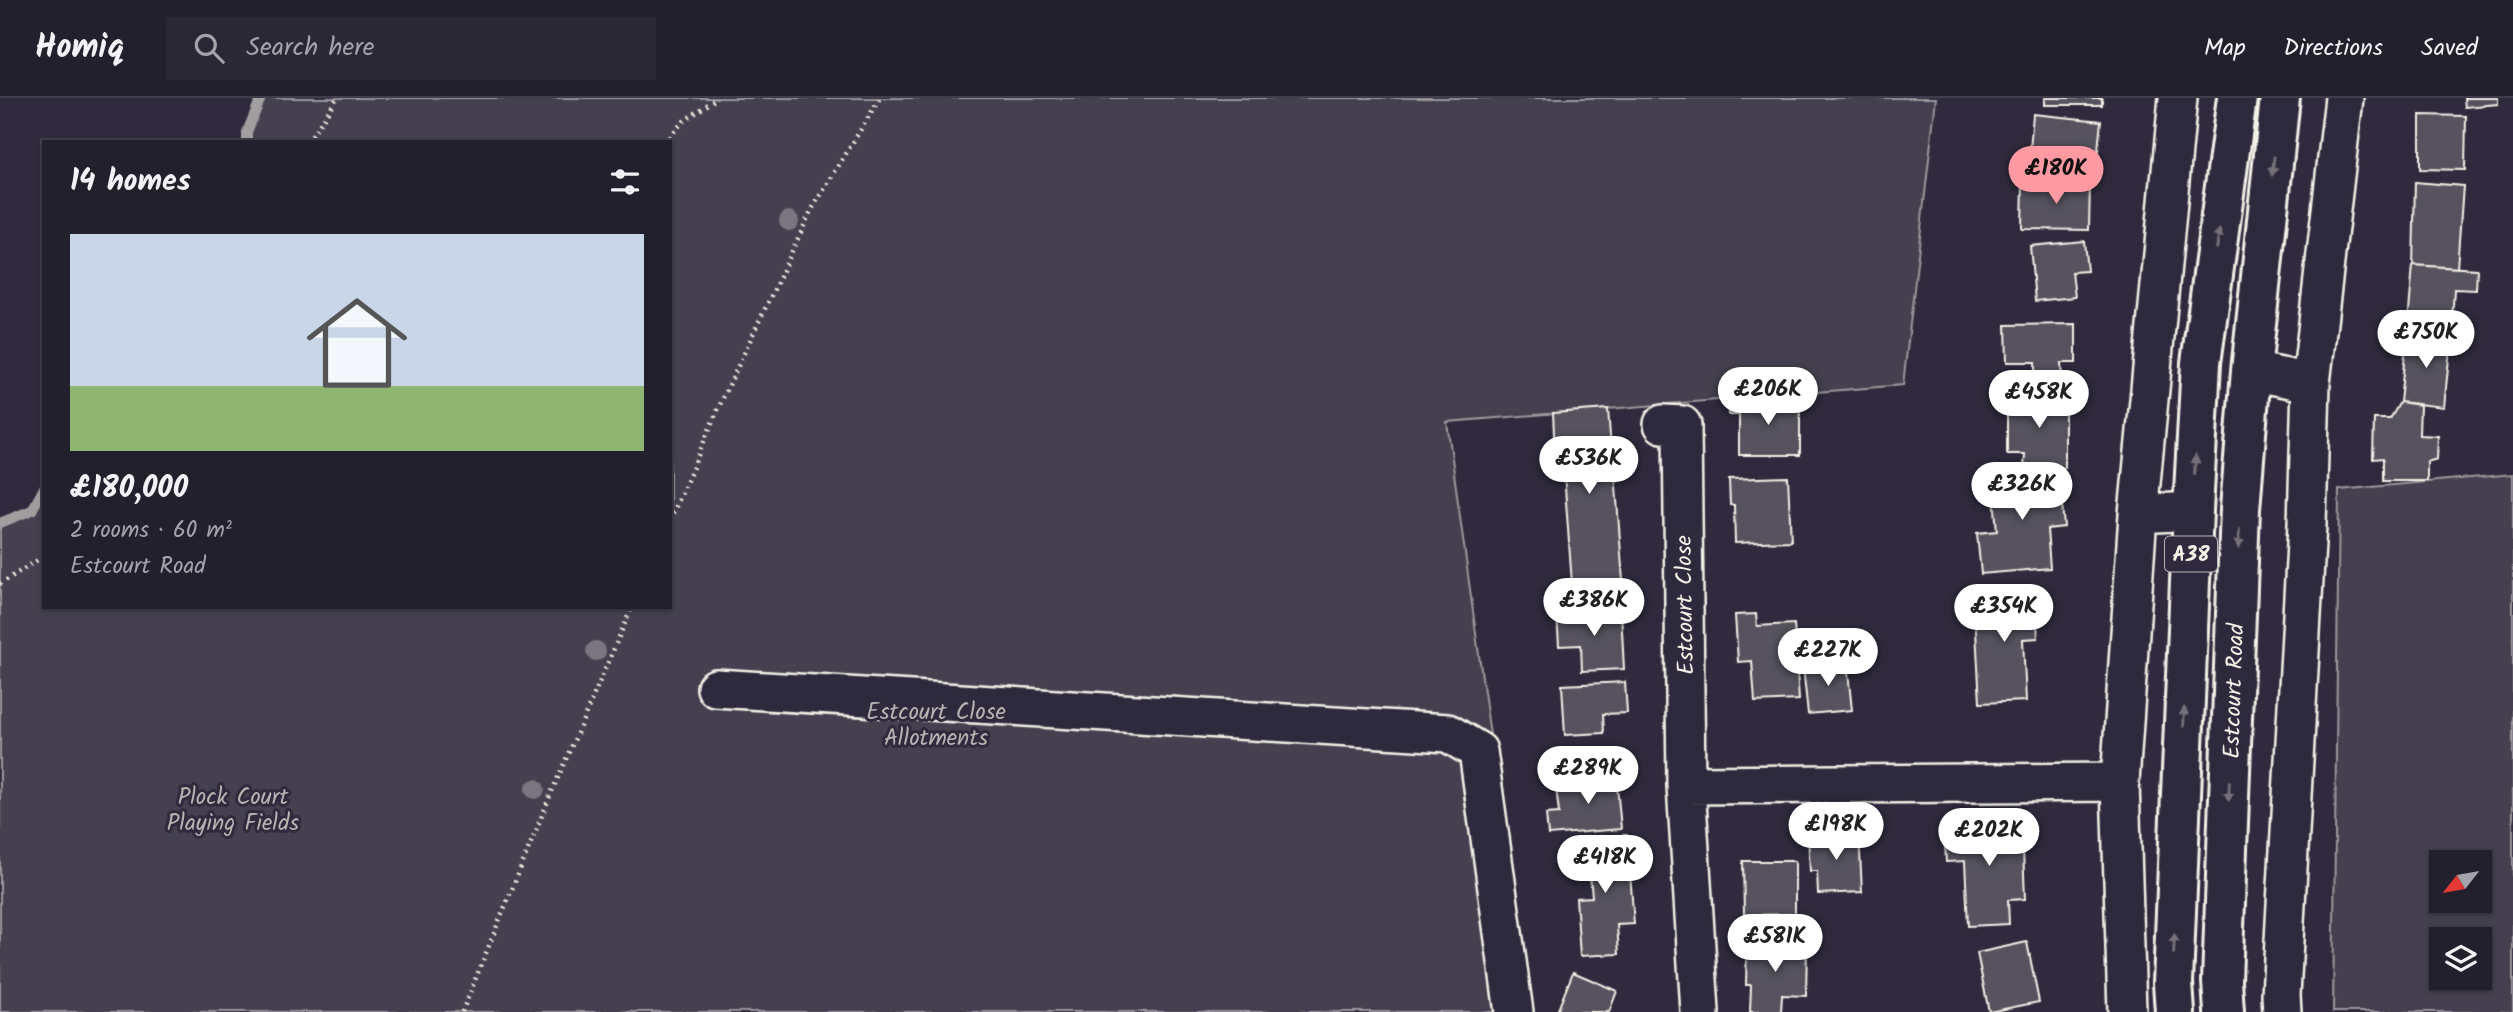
<!DOCTYPE html>
<html lang="en">
<head>
<meta charset="utf-8">
<style>
  :root { --surface:#23202e; --page:#2b2836; --text:#f1f3f6; --muted:#a3a3aa; --line:#403e4a; --accent:#ff9aa2 }
  body { margin:0; font-family:Kalam,sans-serif; background:var(--page); color:var(--text); height:100vh; display:flex; flex-direction:column; font-size:26px; white-space:nowrap }
  * { box-sizing:border-box; margin:0 }
  p { font-size:23px; color:var(--muted) }
  .icon { flex:none; width:38px; height:38px; fill:none; stroke:currentColor; stroke-width:2; stroke-linecap:round; stroke-linejoin:round }
  .map { position:relative; flex:1; overflow:hidden }
  .details { position:absolute; left:42px; top:42px; width:630px; height:469px; display:flex; flex-direction:column; background:var(--surface); border-radius:0px; box-shadow:0 2px 5px #0004,0 0 0 2px var(--line) }
  .details>* { flex:none }
  .needle { width:46px; rotate:239deg }
  .controls { position:absolute; left:2429px; top:752px; display:grid; gap:14px }
  .controls a { display:grid; place-items:center; width:63px; height:63px; border-radius:0px; background:var(--surface); box-shadow:0 2px 5px #0004,0 0 0 2px var(--line); font-size:35px }
  .price { position:absolute; translate:-50% -60px; padding:0 16px; border-radius:24px; background:#fff; color:#222; font-size:23px; line-height:46px; filter:drop-shadow(0 2px 4px #0008) }
  .price::after { content:''; position:absolute; left:50%; top:42px; width:21px; height:16px; margin-left:-10px; background:inherit; clip-path:polygon(0 0,100% 0,50% 100%) }
  .price.on { background:var(--accent); color:#111 }
  ul { padding:0; list-style:none }
  li { display:grid; align-content:center; gap:14px; height:371px; padding:0 28px }
  li span { display:grid; place-items:center; height:217px; border-radius:0px; color:#555 }
  li>.icon { margin-inline-start:auto }
  span .icon { width:126px; height:126px; fill:#fffc; stroke-width:1 }
  li b { font-size:30px }
  h2 { display:flex; justify-content:space-between; align-items:center; height:84px; padding:0 28px; font-size:30px }
  header { display:flex; align-items:center; gap:42px; box-sizing:border-box; height:98px; padding:0 35px; background:var(--surface); border-bottom:2px solid var(--line) }
  header strong { font-size:33px }
  nav { display:flex; gap:38px; margin-inline-start:auto; font-size:24px }
  .search { width:490px; height:63px; background:var(--page); display:flex; align-items:center; gap:18px; box-sizing:border-box; padding:0 24px; border-radius:0px; color:var(--muted); font-size:26px }
  .map>svg:first-child { display:block }
</style>
</head>
<body>
<header>
<strong>Homiq</strong>
<div class="search"><svg class="icon" aria-label="search" viewBox="0 0 24 24"><circle cx="10" cy="10" r="6"/><path d="M15 15l6 6"/></svg>Search here</div>
<nav><a>Map</a><a>Directions</a><a>Saved</a></nav>
</header>
<div class="map">
<svg width="2513" height="914" viewBox="0 0 2513 914">
  <rect width="100%" height="100%" fill="#2f2a3d"/>
  <filter id="ink" filterUnits="userSpaceOnUse"><feTurbulence type="fractalNoise" baseFrequency=".0143" numOctaves="2"/><feDisplacementMap in="SourceGraphic" scale="14" xChannelSelector="R" yChannelSelector="G"/><feConvolveMatrix kernelMatrix="1 2 1 2 8 2 1 2 1" color-interpolation-filters="sRGB"/></filter>
  <g filter="url(#ink)">
    <path fill="#454050" stroke="#9c989c" stroke-width="2" fill-rule="evenodd" d="M 261,0 L 1936,0 L 1903,287 L 1447,324 L 1528,914 L 0,914 L 0,425 L 32,412 L 44,390 L 44,509 L 670,509 L 670,44 L 247,44 L 247,34 Z
      M 2513,376 L 2513,914 L 2333,914 L 2339,392 ZM 2441,765 L 2480,765 L 2480,803 L 2441,803 ZM 2441,842 L 2480,842 L 2480,880 L 2441,880 Z"/>
    <g fill="none" stroke-linecap="round" stroke-linejoin="round">
      <path stroke="#a19ea0" stroke-width="10" d="M 247,44 L 247,34 L 261,0
        M 0,425 L 32,412 L 44,390"/>
    </g>
    <path fill="#56525f" stroke="#f4f1e8" stroke-width="2" d="M 2045,0 L 2102,0 L 2102,7 L 2045,7 Z
      M 2464,0 L 2498,0 L 2498,6 L 2465,9 Z
      M 2033,16 L 2101,23 L 2096,71 L 2029,64 Z
      M 2420,17 L 2466,18 L 2465,72 L 2420,71 Z
      M 2023,83 L 2090,84 L 2089,132 L 2022,131 Z
      M 2415,84 L 2463,88 L 2457,170 L 2413,167 Z
      M 2084,143 L 2087,173 L 2072,174 L 2075,199 L 2035,203 L 2030,148 Z
      M 2413,167 L 2477,171 L 2476,192 L 2454,191 L 2451,241 L 2407,236 Z
      M 2076,226 L 2076,265 L 2061,265 L 2062,279 L 2035,279 L 2035,264 L 2007,264 L 2006,227 Z
      M 2407,236 L 2451,241 L 2444,309 L 2400,304 Z
      M 2021,295 L 2065,295 L 2065,370 L 2024,370 L 2025,356 L 2007,356 L 2007,312 L 2022,312 Z
      M 1729,303 L 1800,303 L 1800,357 L 1739,357 L 1739,317 L 1729,317 Z
      M 2400,304 L 2420,307 L 2419,337 L 2438,338 L 2437,361 L 2427,364 L 2427,383 L 2383,383 L 2383,360 L 2373,361 L 2374,321 L 2390,321 Z
      M 1608,311 L 1611,351 L 1598,352 L 1600,375 L 1615,375 L 1623,483 L 1572,486 L 1564,376 L 1556,377 L 1553,315 Z
      M 2059,371 L 2064,429 L 2047,431 L 2050,470 L 1981,476 L 1977,435 L 1997,433 L 1992,377 Z
      M 1788,379 L 1791,443 L 1735,445 L 1734,407 L 1730,407 L 1729,381 Z
      M 2035,493 L 2038,540 L 2023,541 L 2026,603 L 1980,605 L 1974,497 Z
      M 1621,513 L 1624,571 L 1582,573 L 1581,547 L 1559,548 L 1557,516 Z
      M 1756,516 L 1757,528 L 1794,526 L 1799,602 L 1755,604 L 1752,563 L 1738,564 L 1735,517 Z
      M 1847,565 L 1852,612 L 1808,616 L 1803,569 Z
      M 1625,584 L 1627,615 L 1603,616 L 1604,635 L 1565,637 L 1562,587 Z
      M 1615,667 L 1621,731 L 1548,737 L 1546,716 L 1559,715 L 1556,690 L 1595,687 L 1593,668 Z
      M 2022,725 L 2025,801 L 2008,802 L 2009,826 L 1968,828 L 1965,763 L 1946,764 L 1944,728 Z
      M 1859,735 L 1862,794 L 1818,796 L 1817,773 L 1810,773 L 1808,737 Z
      M 1627,737 L 1634,826 L 1617,827 L 1619,856 L 1580,858 L 1576,800 L 1592,799 L 1590,777 L 1585,777 L 1582,740 Z
      M 1743,763 L 1795,763 L 1795,816 L 1744,817 Z
      M 2027,844 L 2039,904 L 1989,914 L 1977,855 Z
      M 1747,845 L 1807,847 L 1806,898 L 1782,897 L 1781,914 L 1750,914 L 1751,887 L 1746,887 Z
      M 1573,874 L 1617,893 L 1609,914 L 1557,914 Z"/>
    <g fill="none" stroke-linecap="round" stroke-linejoin="round">
      <defs>
        <path id="minor" d="M 2251,273 L 2311,285
          M 1663,326 L 1682,327 L 1686,687 L 1700,914
          M 2138,416 L 2193,413
          M 716,590 L 1448,635 L 1478,653 L 1514,914
          M 1686,687 L 2120,684
          M 2127,914 L 2120,684 L 2138,416 L 2178,0
          M 2282,914 L 2281,897 L 2307,427 L 2311,285 L 2344,0"/>
        <path id="major" d="M 2175,914 L 2173,885 L 2193,413 L 2201,265 L 2237,0
          M 2224,914 L 2222,883 L 2240,411 L 2251,273 L 2280,0"/>
      </defs>
      <use href="#minor" stroke="#f4f1e8" stroke-width="42"/>
      <use href="#major" stroke="#f4f1e8" stroke-width="44"/>
      <path stroke="#f4f1e8" stroke-width="4.5" stroke-dasharray="2 5" stroke-linecap="butt" d="M 308,44 L 337,0
        M 664,44 L 684,23 L 717,0
        M 670,422 L 723,300 L 811,113 L 880,0
        M 0,486 L 44,458
        M 462,914 L 550,698 L 632,509"/>
      <use href="#minor" stroke="#2f2a3d" stroke-width="37"/>
      <use href="#major" stroke="#2f2a3d" stroke-width="38"/>
    </g>
    <g fill="#7a757e">
      <circle cx="789" cy="123" r="10"/>
      <circle cx="596" cy="553" r="10"/>
      <circle cx="535" cy="691" r="10"/>
    </g>
    <defs><path id="oneway-solid" d="M-6-.8H1V-3.2L6.5 0L1 3.2V.8H-6Z" transform="scale(1.75)"/></defs>
    <g fill="#747079">
      <use href="#oneway-solid" transform="translate(2273 68) rotate(96)"/>
      <use href="#oneway-solid" transform="translate(2218 141) rotate(-82)"/>
      <use href="#oneway-solid" transform="translate(2195 367) rotate(-87)"/>
      <use href="#oneway-solid" transform="translate(2239 441) rotate(92)"/>
      <use href="#oneway-solid" transform="translate(2184 619) rotate(-88)"/>
      <use href="#oneway-solid" transform="translate(2229 693) rotate(92)"/>
      <use href="#oneway-solid" transform="translate(2174 846) rotate(-88)"/>
    </g>
  </g>
  <g text-anchor="middle" stroke-width="6" stroke-linejoin="round" paint-order="stroke">
    <rect fill="#2f2a3d" stroke="#b9b5b5" stroke-width="2" x="2165" y="438.5" width="52" height="35" rx="5"/>
    <g font-size="21" font-weight="bold" fill="#f4f1e8">
      <text x="2191" y="463">A38</text>
    </g>
    <g font-size="23" fill="#f4f1e8" stroke="#2f2a3d">
      <text transform="translate(1684 507) rotate(-91)" y="8">Estcourt Close</text>
      <text transform="translate(2233 593) rotate(-88)" y="8">Estcourt Road</text>
    </g>
    <g font-size="23" fill="#b7b3b3" stroke="#2f2a3d">
      <text x="936" y="621">Estcourt Close<tspan x="936" dy="26">Allotments</tspan></text>
      <text x="233" y="706">Plock Court<tspan x="233" dy="26">Playing Fields</tspan></text>
    </g>
  </g>
</svg>
<div class="controls">
<a><svg class="needle" viewBox="-14 -14 28 28"><path d="M0-13l5 13h-10z" fill="#e53935"/><path d="M0 13l5-13h-10z" fill="#a3a3aa"/></svg></a>
<a><svg class="icon" aria-label="layers" viewBox="0 0 24 24"><path d="M12 4l9 5-9 5-9-5zM3 14l9 5 9-5"/></svg></a>
</div>
<b class="price on" style="left:2056px;top:108px">£180K</b>
<b class="price" style="left:2426px;top:272px">£750K</b>
<b class="price" style="left:1768px;top:329px">£206K</b>
<b class="price" style="left:2039px;top:332px">£458K</b>
<b class="price" style="left:1589px;top:398px">£536K</b>
<b class="price" style="left:2022px;top:424px">£326K</b>
<b class="price" style="left:1594px;top:540px">£386K</b>
<b class="price" style="left:2004px;top:546px">£354K</b>
<b class="price" style="left:1828px;top:590px">£227K</b>
<b class="price" style="left:1588px;top:708px">£289K</b>
<b class="price" style="left:1836px;top:764px">£198K</b>
<b class="price" style="left:1989px;top:770px">£202K</b>
<b class="price" style="left:1605px;top:797px">£418K</b>
<b class="price" style="left:1775px;top:876px">£581K</b>
<section class="details">
<h2>14 homes<svg class="icon" aria-label="filters" viewBox="0 0 24 24"><path d="M4 7h16M4 17h16"/><circle cx="9" cy="7" r="2"/><circle cx="15" cy="17" r="2"/></svg></h2>
<ul>
<li><span style="background:linear-gradient(#c9d6e8 70%,#8fb573 0)"><svg class="icon" aria-label="home" viewBox="0 0 24 24"><path d="M3 11l9-7 9 7M6 9v11h12V9"/></svg></span><div><b>£180,000</b><p>2 rooms · 60 m²</p><p>Estcourt Road</p></div></li>
</ul>
</section>
</div>
</body>
</html>
